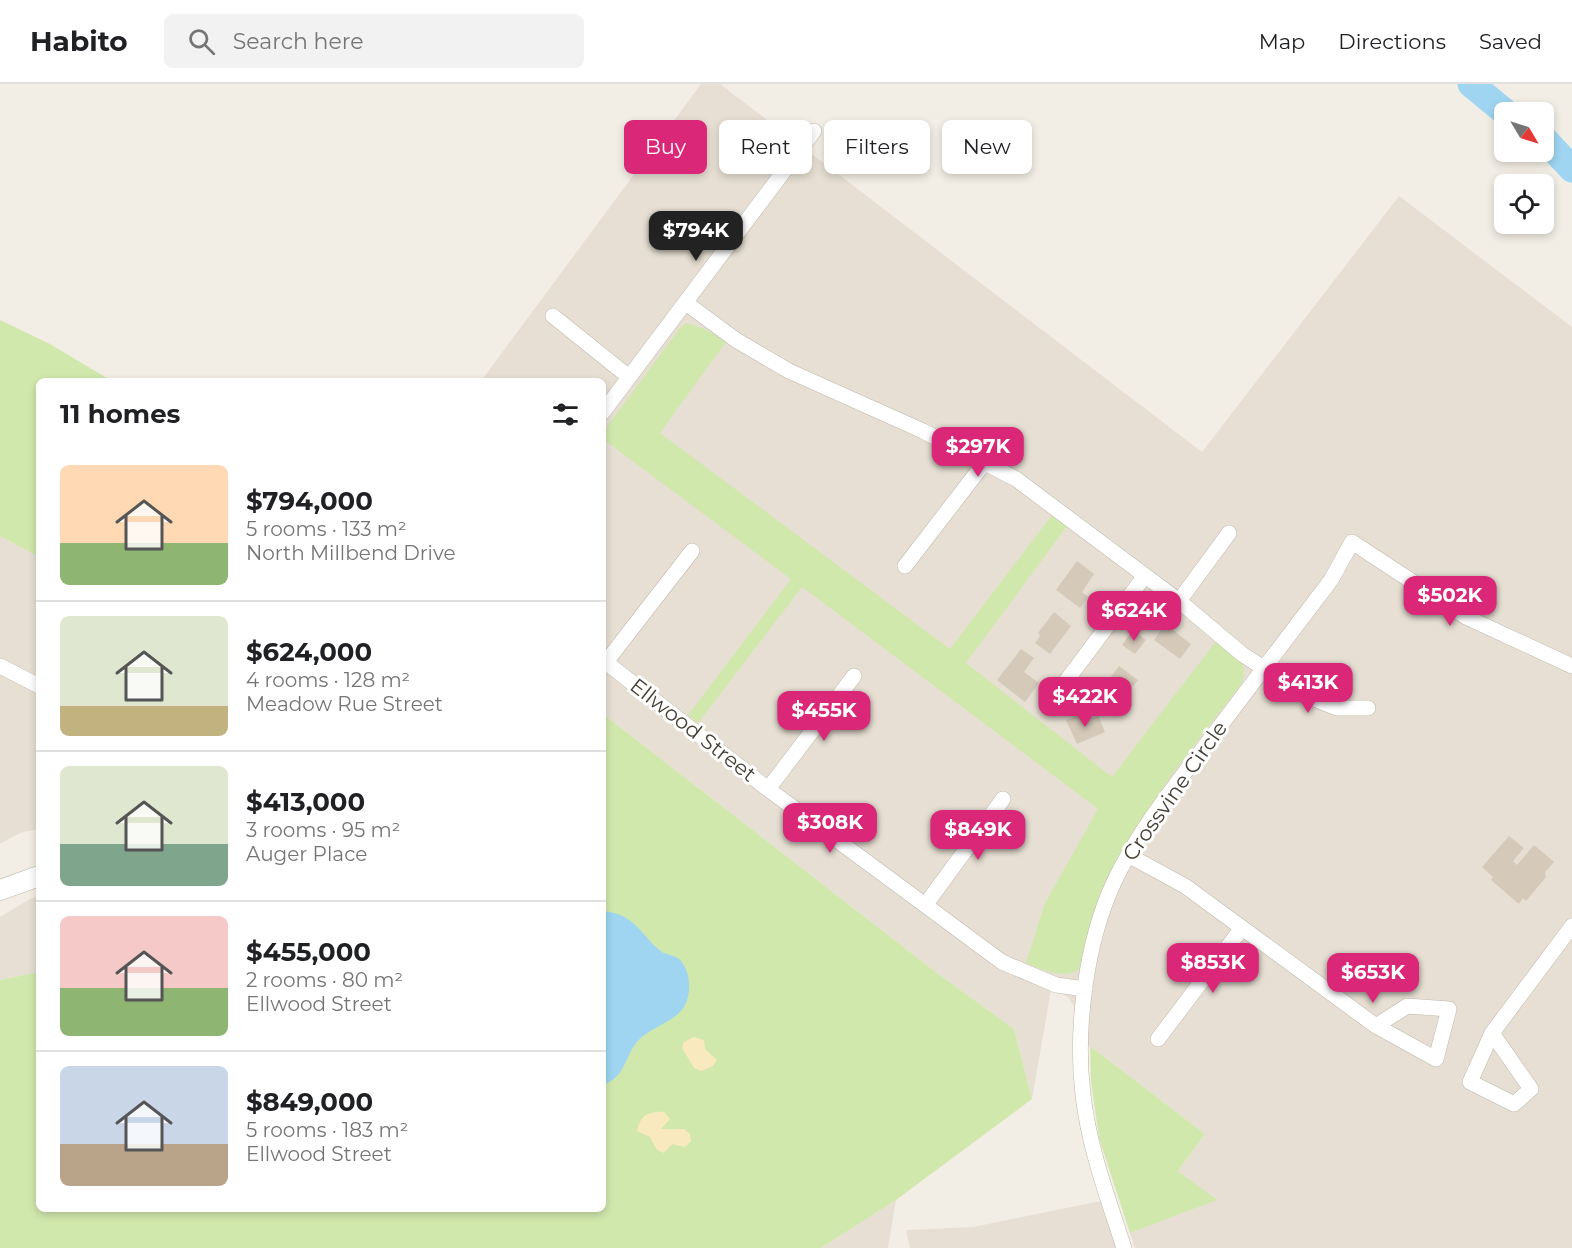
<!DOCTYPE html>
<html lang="en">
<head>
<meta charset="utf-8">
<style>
  :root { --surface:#fff; --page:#f2f2f2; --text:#202124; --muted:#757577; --line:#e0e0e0; --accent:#db2777 }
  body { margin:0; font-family:Montserrat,sans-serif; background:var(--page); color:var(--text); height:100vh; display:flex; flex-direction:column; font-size:22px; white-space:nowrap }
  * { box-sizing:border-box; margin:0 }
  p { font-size:20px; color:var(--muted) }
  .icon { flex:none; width:33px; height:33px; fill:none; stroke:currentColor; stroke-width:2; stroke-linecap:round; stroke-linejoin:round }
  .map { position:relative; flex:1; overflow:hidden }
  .drawer { position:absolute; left:36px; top:294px; width:570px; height:834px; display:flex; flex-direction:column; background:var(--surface); border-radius:9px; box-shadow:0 3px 9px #0003 }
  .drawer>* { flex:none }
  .guide { position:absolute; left:624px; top:36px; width:570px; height:54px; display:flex; gap:12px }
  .needle { width:39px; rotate:128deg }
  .fabs { position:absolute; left:1494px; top:18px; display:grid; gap:12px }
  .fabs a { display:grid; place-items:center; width:60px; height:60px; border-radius:9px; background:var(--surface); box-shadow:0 3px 9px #0003; font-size:30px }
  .price { position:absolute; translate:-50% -51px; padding:0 14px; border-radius:12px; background:var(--accent); color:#fff; font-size:20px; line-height:39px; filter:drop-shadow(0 2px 3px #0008) }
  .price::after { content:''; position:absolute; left:50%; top:36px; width:18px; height:14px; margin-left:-9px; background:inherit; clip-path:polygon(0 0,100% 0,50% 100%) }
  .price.on { background:#222; color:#fff }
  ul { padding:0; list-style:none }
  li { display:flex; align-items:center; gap:18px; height:150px; padding:0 24px }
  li+li { border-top:2px solid var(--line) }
  li span { display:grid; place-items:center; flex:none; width:168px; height:120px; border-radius:9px; color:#555 }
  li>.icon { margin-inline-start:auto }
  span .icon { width:72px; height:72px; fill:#fffc; stroke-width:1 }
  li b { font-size:26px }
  h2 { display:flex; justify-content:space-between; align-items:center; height:72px; padding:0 24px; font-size:26px }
  .tag { padding:0 21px; border-radius:9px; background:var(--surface); box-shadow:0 3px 9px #0003; font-size:21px; line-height:54px }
  .tag.on { background:var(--accent); color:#fff }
  header { display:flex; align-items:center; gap:36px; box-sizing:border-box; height:84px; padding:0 30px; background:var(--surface); border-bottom:2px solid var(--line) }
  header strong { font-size:28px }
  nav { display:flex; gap:33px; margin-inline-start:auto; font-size:21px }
  .search { width:420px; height:54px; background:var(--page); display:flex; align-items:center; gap:15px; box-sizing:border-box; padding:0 21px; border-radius:9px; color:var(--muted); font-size:22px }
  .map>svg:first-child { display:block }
</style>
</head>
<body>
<header>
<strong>Habito</strong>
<div class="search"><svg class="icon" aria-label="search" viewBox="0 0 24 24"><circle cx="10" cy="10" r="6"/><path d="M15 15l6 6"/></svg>Search here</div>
<nav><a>Map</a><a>Directions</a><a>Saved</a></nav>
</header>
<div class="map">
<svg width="1572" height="1164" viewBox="0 0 1572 1164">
  <rect width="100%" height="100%" fill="#f3eee5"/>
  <path fill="#e7dfd3" d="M 701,0 L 720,0 L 1202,368 L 1399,112 L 1572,243 L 1572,1164 L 1135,1164 L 1130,1149 L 1216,1116 L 1178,1087 L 1205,1050 L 1090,962 L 1073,960 L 1074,922 L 1067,912 L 1051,906 L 1032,1015 L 1014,945 L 937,889 L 603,630 L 603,297 L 481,297 Z
    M 0,452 L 39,473 L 39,745 L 20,749 L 0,760 Z
    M 39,812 L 39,888 L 0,896 L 0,833 L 30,815 Z
    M 896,1116 L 888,1164 L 821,1164 Z
    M 1101,1117 L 1116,1164 L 910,1164 L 906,1146 L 973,1143 Z"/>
  <path fill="#d1e8ad" d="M 0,236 L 50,260 L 112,297 L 39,297 L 39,473 L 0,452 Z
    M 687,239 L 705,245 L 726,258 L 660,349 L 950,565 L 1052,431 L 1067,442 L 966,579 L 1112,693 L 1216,557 C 1233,570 1250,574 1242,599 C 1173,690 1103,768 1080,885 C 1062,896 1044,886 1026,879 L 1045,819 L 1098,725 L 802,503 L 698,639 L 688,631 L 791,495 L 603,355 L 603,348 L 680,244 Z
    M 603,630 L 937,889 L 1014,945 L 1032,1015 L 896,1116 L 821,1164 L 0,1164 L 0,896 L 39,888 L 39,1125 L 603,1125 Z
    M 1090,962 L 1205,1050 L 1178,1087 L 1217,1116 L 1130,1149 L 1099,1054 L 1091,997 Z"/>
  <path fill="#f9e9bf" d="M 694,953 L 704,956 L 705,965 L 717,976 L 713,982 L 701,987 L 694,984 L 682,964 L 684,958 Z
    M 664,1028 L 670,1035 L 661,1045 L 684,1045 L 690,1050 L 691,1057 L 685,1063 L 672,1060 L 664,1069 L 657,1066 L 650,1053 L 637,1047 C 640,1031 649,1027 664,1028 Z"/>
  <path fill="#9fd5f1" d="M 603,827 C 636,830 640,851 662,868 C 667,871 674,871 679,875 C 691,886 692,910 684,923 C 672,940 649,943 636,959 C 624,975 625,993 603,1001 Z"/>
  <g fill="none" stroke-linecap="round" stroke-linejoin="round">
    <path stroke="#9fd5f1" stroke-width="27" d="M 1471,0 L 1505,28
      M 1544,55 L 1572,85"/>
  </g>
  <path fill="#d5c9ba" d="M 1077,477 L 1094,490 L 1082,508 L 1088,513 L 1080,524 L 1056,506 Z
    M 1054,528 L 1071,542 L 1050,570 L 1035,559 L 1040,552 L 1038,549 Z
    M 1165,540 L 1191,560 L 1180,575 L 1154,556 Z
    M 1133,546 L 1146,556 L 1135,570 L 1122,561 Z
    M 1021,565 L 1034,574 L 1024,588 L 1039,599 L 1025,618 L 997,596 Z
    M 1119,582 L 1138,596 L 1126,612 L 1121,608 L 1114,619 L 1099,609 Z
    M 1080,630 L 1083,638 L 1098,631 L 1105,648 L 1077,660 L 1066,636 Z
    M 1509,752 L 1524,764 L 1513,777 L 1517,781 L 1534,761 L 1554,778 L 1545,788 L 1546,793 L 1526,817 L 1523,814 L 1519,820 L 1491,796 L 1493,793 L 1482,783 Z"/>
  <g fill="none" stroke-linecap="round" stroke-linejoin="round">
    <defs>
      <path id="minor" d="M 686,219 L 736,256 L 789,287 L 923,347 L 1016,395 L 1179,517 L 1242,570 L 1304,611 L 1337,624 L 1368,624
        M 553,232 L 629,293
        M 603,328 L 814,47
        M 905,482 L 985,378
        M 1179,517 L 1229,449
        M 603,576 L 768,705 L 1002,878 L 1056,901 L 1085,905
        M 606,578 L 692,467
        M 0,582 L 39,602
        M 1064,600 L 1144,493
        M 768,705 L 854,592
        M 1128,771 L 1185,802 L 1376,942 L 1436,975 L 1449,925 L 1407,922 L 1376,942
        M 926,820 L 1003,715
        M 1492,949 L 1531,1005 L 1514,1020 L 1470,998 L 1492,949 L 1572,842
        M 1158,955 L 1242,844
        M 1124,1164 C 1108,1114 1089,1064 1083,1011 C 1075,945 1086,858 1114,798 C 1138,747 1174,703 1208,658 C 1249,604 1290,550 1331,496 L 1352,458 L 1466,533 L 1572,582"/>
      <path id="tertiary" d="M 0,806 L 39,792"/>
    </defs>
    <use href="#minor" stroke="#c1b8aa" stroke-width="16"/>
    <use href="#tertiary" stroke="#c1b8aa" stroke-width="21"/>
    <use href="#minor" stroke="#fff" stroke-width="15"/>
    <use href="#tertiary" stroke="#fff" stroke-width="20"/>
  </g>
  <g text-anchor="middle" stroke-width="6" stroke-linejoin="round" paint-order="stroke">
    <g font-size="21" fill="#453e34" stroke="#fff">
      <text transform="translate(693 646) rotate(38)" y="7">Ellwood Street</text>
      <text transform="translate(1175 707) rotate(-55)" y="7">Crossvine Circle</text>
    </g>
  </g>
</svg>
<div class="fabs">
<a><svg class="needle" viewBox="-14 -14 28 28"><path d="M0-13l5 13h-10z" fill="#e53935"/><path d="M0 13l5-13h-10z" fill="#757577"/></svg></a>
<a><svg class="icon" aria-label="locate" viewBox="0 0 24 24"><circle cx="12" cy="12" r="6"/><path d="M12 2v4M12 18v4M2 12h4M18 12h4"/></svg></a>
</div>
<b class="price on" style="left:696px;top:178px">$794K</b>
<b class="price" style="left:978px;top:394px">$297K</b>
<b class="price" style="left:1450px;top:543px">$502K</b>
<b class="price" style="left:1134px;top:558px">$624K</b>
<b class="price" style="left:1308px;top:630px">$413K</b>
<b class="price" style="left:1085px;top:644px">$422K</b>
<b class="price" style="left:824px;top:658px">$455K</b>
<b class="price" style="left:830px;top:770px">$308K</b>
<b class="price" style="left:978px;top:777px">$849K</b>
<b class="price" style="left:1213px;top:910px">$853K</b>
<b class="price" style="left:1373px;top:920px">$653K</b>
<div class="guide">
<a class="tag on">Buy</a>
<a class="tag">Rent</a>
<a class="tag">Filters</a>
<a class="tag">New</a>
</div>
<section class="drawer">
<h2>11 homes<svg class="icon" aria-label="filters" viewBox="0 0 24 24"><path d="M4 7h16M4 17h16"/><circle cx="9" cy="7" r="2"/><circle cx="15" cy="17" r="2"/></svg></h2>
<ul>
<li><span style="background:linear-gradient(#ffd9b3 65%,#8fb573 0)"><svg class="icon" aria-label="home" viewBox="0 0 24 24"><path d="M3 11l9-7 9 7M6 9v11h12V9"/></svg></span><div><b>$794,000</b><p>5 rooms · 133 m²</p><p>North Millbend Drive</p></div></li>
<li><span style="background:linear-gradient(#dfe7d0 75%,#c2b280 0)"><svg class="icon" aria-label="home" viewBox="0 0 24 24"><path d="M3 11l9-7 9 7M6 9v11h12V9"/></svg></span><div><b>$624,000</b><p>4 rooms · 128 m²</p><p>Meadow Rue Street</p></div></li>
<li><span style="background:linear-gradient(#dfe7d0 65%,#7fa58c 0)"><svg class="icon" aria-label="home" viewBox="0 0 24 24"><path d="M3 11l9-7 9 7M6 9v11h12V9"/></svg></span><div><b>$413,000</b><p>3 rooms · 95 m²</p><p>Auger Place</p></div></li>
<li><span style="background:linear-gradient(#f6c9c9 60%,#8fb573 0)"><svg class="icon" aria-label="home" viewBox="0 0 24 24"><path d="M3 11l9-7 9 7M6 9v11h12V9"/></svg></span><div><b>$455,000</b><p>2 rooms · 80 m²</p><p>Ellwood Street</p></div></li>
<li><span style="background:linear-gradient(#c9d6e8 65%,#b9a48a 0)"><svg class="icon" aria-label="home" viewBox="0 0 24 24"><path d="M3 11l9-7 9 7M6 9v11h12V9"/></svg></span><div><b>$849,000</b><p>5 rooms · 183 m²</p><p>Ellwood Street</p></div></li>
</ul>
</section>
</div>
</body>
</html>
